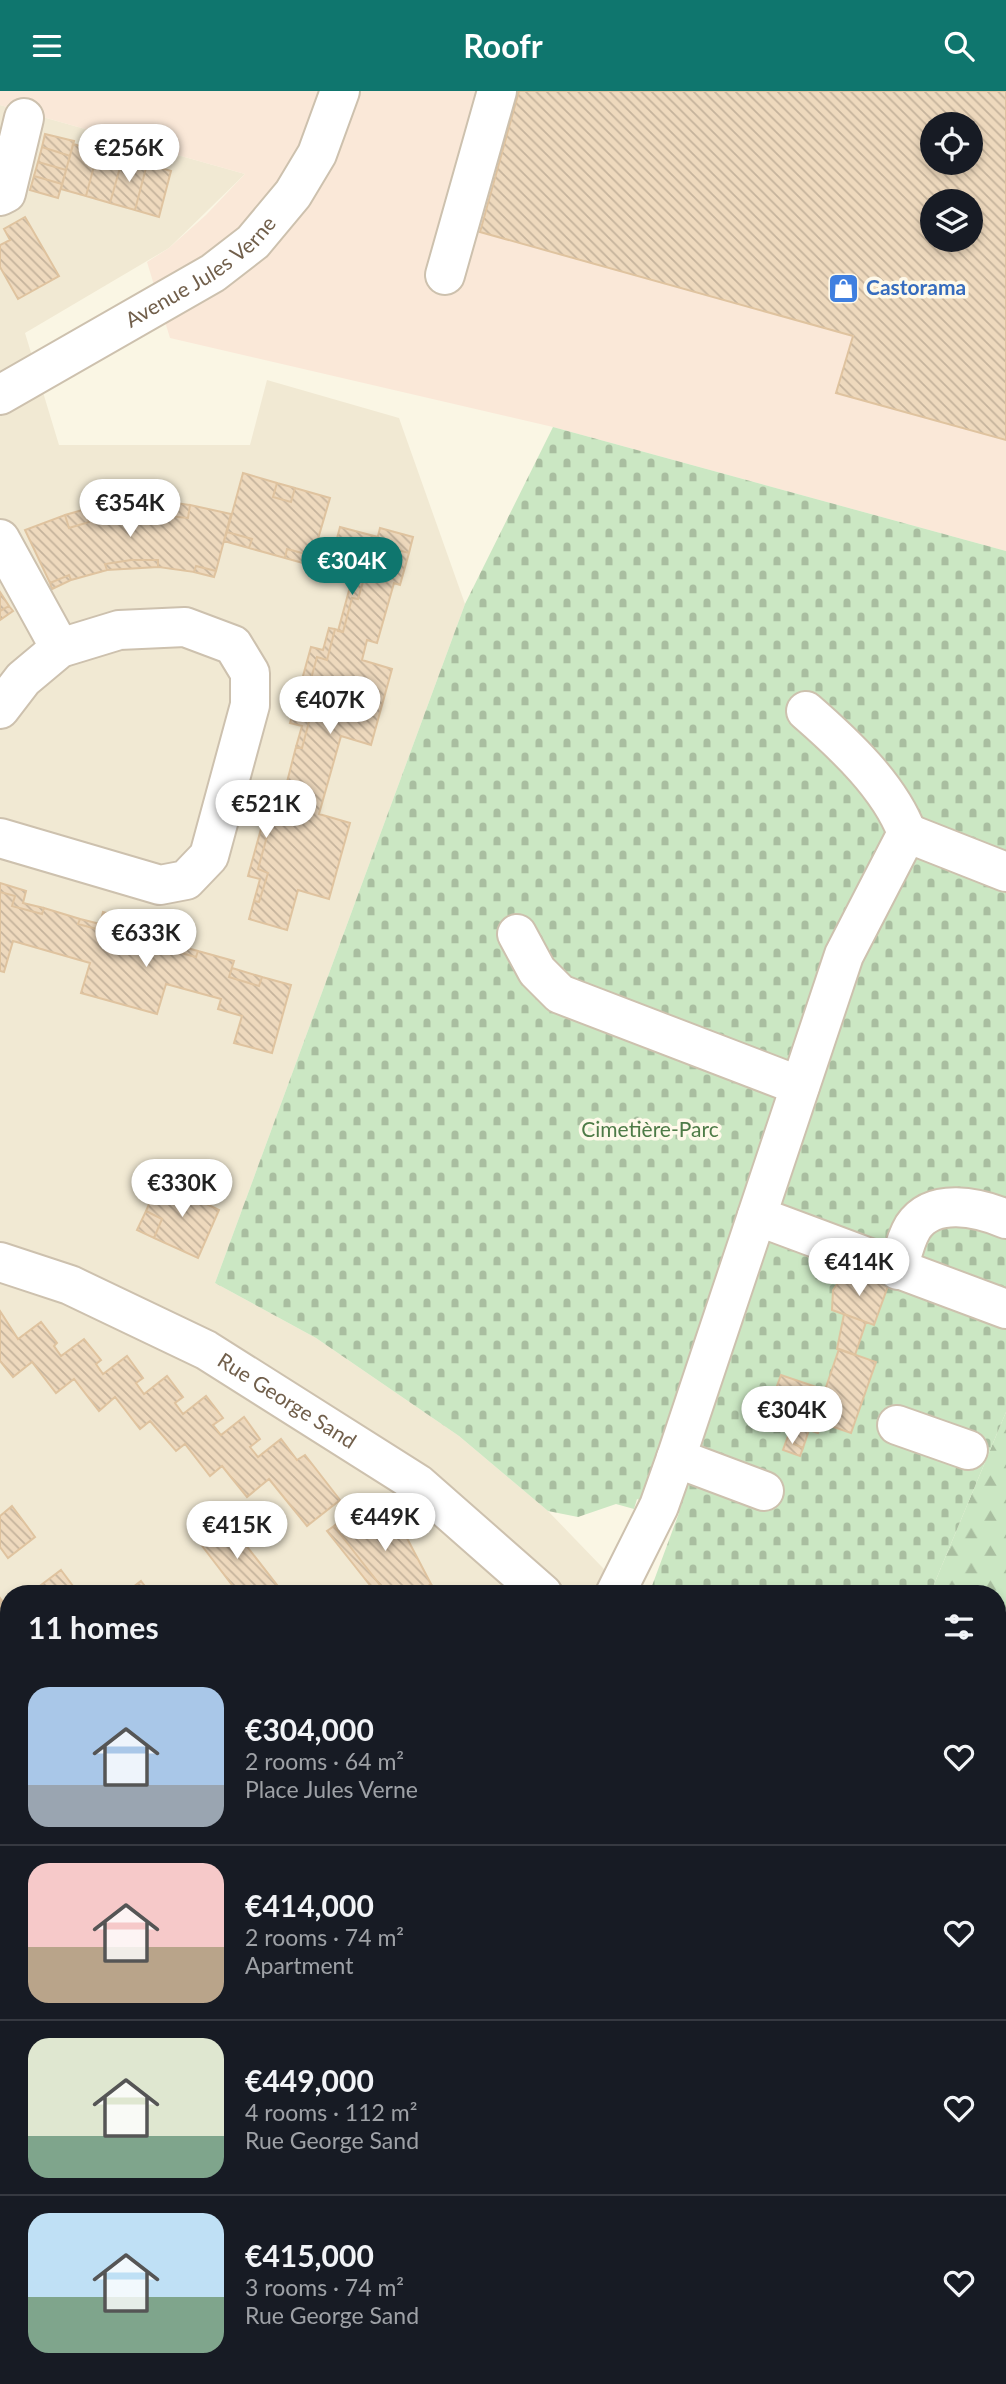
<!DOCTYPE html>
<html lang="en">
<head>
<meta charset="utf-8">
<style>
  :root { --surface:#171b24; --page:#20242c; --text:#f1f3f6; --muted:#9ea1a6; --line:#363941; --accent:#0f766e }
  body { margin:0; font-family:Lato,sans-serif; background:var(--page); color:var(--text); height:100vh; display:flex; flex-direction:column; font-size:26px; white-space:nowrap }
  * { box-sizing:border-box; margin:0 }
  p { font-size:23px; color:var(--muted) }
  .icon { flex:none; width:38px; height:38px; fill:none; stroke:currentColor; stroke-width:2; stroke-linecap:round; stroke-linejoin:round }
  .map { position:relative; flex:1; overflow:hidden }
  .drawer { position:absolute; left:0px; top:1494px; width:1006px; height:800px; display:flex; flex-direction:column; background:var(--surface); border-radius:28px 28px 0 0; box-shadow:0 4px 10px #0003 }
  .drawer>* { flex:none }
  .controls { position:absolute; left:920px; top:21px; display:grid; gap:14px }
  .controls a { display:grid; place-items:center; width:63px; height:63px; border-radius:50%; background:var(--surface); box-shadow:0 4px 10px #0003; font-size:35px }
  .price { position:absolute; translate:-50% -60px; padding:0 16px; border-radius:24px; background:#fff; color:#222; font-size:23px; line-height:46px; filter:drop-shadow(0 2px 4px #0008) }
  .price::after { content:''; position:absolute; left:50%; top:42px; width:21px; height:16px; margin-left:-10px; background:inherit; clip-path:polygon(0 0,100% 0,50% 100%) }
  .price.on { background:var(--accent); color:#fff }
  ul { padding:0; list-style:none }
  li { display:flex; align-items:center; gap:21px; height:175px; padding:0 28px }
  li+li { border-top:2px solid var(--line) }
  li span { display:grid; place-items:center; flex:none; width:196px; height:140px; border-radius:21px; color:#555 }
  li>.icon { margin-inline-start:auto }
  span .icon { width:84px; height:84px; fill:#fffc; stroke-width:1 }
  li b { font-size:30px }
  h2 { display:flex; justify-content:space-between; align-items:center; height:84px; padding:0 28px; font-size:30px }
  header { display:flex; justify-content:space-between; align-items:center; height:91px; padding:0 28px; background:var(--accent); color:#fff; font-size:32px; font-weight:700 }
  .map>svg:first-child { display:block }
</style>
</head>
<body>
<header><svg class="icon" aria-label="menu" viewBox="0 0 24 24"><path d="M4 6h16M4 12h16M4 18h16"/></svg>Roofr<svg class="icon" aria-label="search" viewBox="0 0 24 24"><circle cx="10" cy="10" r="6"/><path d="M15 15l6 6"/></svg></header>
<div class="map">
<svg width="1006" height="2293" viewBox="0 0 1006 2293">
  <defs>
    <pattern id="forest-firs" width="22" height="20" patternUnits="userSpaceOnUse" patternTransform="scale(1.75)"><rect width="22" height="20" fill="#cbe7c3"/><path d="M5 1l3.5 6h-7zM16 11l3.5 6h-7z" fill="#a9bea0"/></pattern>
    <pattern id="cemetery-stones" width="16" height="16" patternUnits="userSpaceOnUse" patternTransform="scale(1.75)"><rect width="16" height="16" fill="#cbe7c3"/><path d="M2 7V4a2 2 0 0 1 4 0v3zM10 15v-3a2 2 0 0 1 4 0v3z" fill="#a9bea0"/></pattern>
    <pattern id="building-back-hatch" width="6" height="6" patternUnits="userSpaceOnUse" patternTransform="scale(1.75)"><rect width="6" height="6" fill="#eed9bd"/><path d="M-1 5l2 2M0 0l6 6M5-1l2 2" fill="none" stroke="#c5b39c"/></pattern>
  </defs>
  <rect width="100%" height="100%" fill="#faf6e4"/>
  <path fill="#f1e9d3" d="M 0,14 L 245,83 L 169,157 L 25,242 L 59,354 L 250,354 L 267,289 L 399,327 L 465,513 L 215,1192 L 316,1247 L 459,1345 L 548,1420 L 628,1503 L 9,1503 L 9,2286 L 998,2286 L 998,1955 L 1006,1967 L 1006,2293 L 0,2293 Z"/>
  <path fill="#fae8d8" fill-rule="evenodd" d="M 0,0 L 1006,0 L 1006,460 L 553,336 L 170,247 L 147,171 L 169,157 L 206,124 L 245,83 L 0,14 ZM 933,33 L 971,33 L 971,72 L 933,72 ZM 933,110 L 971,110 L 971,149 L 933,149 Z"/>
  <path fill="url(#forest-firs)" d="M 1006,1321 L 1006,1713 L 998,1713 L 998,1503 L 930,1503 Z"/>
  <path fill="url(#cemetery-stones)" d="M 553,336 L 1006,460 L 1006,1321 L 930,1503 L 649,1503 L 679,1422 L 637,1408 L 634,1418 L 616,1413 L 578,1426 L 548,1420 L 459,1345 L 316,1247 L 215,1192 L 465,513 Z"/>
  <path fill="url(#building-back-hatch)" stroke="#dfc39f" stroke-width="2" fill-rule="evenodd" d="M 519,0 L 1006,0 L 1006,349 L 836,302 L 853,245 L 480,141 ZM 933,33 L 971,33 L 971,72 L 933,72 ZM 933,110 L 971,110 L 971,149 L 933,149 Z
    M 45,43 L 74,50 L 70,65 L 42,56 Z
    M 73,53 L 98,60 L 86,105 L 61,98 Z
    M 42,56 L 70,65 L 66,79 L 38,71 Z
    M 98,60 L 123,66 L 110,112 L 86,105 Z
    M 123,66 L 147,73 L 135,119 L 110,112 Z
    M 38,71 L 66,79 L 62,93 L 34,85 Z
    M 147,73 L 171,80 L 159,126 L 135,119 Z
    M 34,85 L 62,93 L 58,107 L 30,99 Z
    M 25,126 L 59,185 L 18,208 L 0,176 L 0,154 L 10,149 L 4,138 Z
    M 243,382 L 277,392 L 273,406 L 291,411 L 295,397 L 330,407 L 313,465 L 287,458 L 285,467 L 249,457 L 252,448 L 227,441 Z
    M 277,392 L 295,397 L 291,411 L 273,406 Z
    M 127,411 L 169,411 L 168,425 L 188,427 L 190,414 L 231,423 L 216,480 L 196,475 L 194,481 L 158,476 L 158,469 L 131,469 L 105,473 L 107,479 L 71,489 L 69,484 L 50,492 L 25,439 L 65,424 L 69,437 L 89,431 L 86,418 Z
    M 169,411 L 190,414 L 188,427 L 168,425 Z
    M 86,418 L 89,431 L 69,437 L 65,424 Z
    M 340,436 L 378,446 L 376,453 L 409,462 L 400,494 L 394,492 L 377,552 L 367,549 L 362,569 L 392,578 L 371,654 L 341,645 L 319,723 L 350,732 L 329,808 L 298,799 L 287,839 L 249,828 L 254,810 L 259,811 L 268,782 L 258,778 L 274,720 L 284,723 L 292,692 L 287,691 L 296,656 L 302,657 L 310,627 L 301,624 L 317,566 L 327,569 L 335,538 L 343,541 L 352,507 L 358,508 L 365,484 L 330,474 Z
    M 380,437 L 413,446 L 409,462 L 376,453 Z
    M 227,441 L 252,448 L 249,457 L 224,450 Z
    M 287,458 L 313,465 L 310,474 L 285,467 Z
    M 131,469 L 158,469 L 158,476 L 107,479 L 105,473 Z
    M 196,475 L 216,480 L 214,486 L 194,481 Z
    M 354,481 L 365,484 L 358,508 L 352,507 L 343,541 L 338,540 Z
    M 69,484 L 71,489 L 52,498 L 50,492 Z
    M 0,501 L 9,515 L 0,520 Z
    M 9,515 L 13,520 L 0,529 L 0,520 Z
    M 329,537 L 335,538 L 327,569 L 317,566 L 301,624 L 310,627 L 302,657 L 296,656 L 302,635 L 290,632 L 311,556 L 323,559 Z
    M 287,691 L 292,692 L 284,723 L 274,720 L 258,778 L 268,782 L 259,811 L 254,810 L 260,788 L 248,785 L 269,709 L 281,712 Z
    M 0,792 L 26,800 L 23,812 L 44,817 L 42,823 L 12,815 L 15,805 L 0,801 Z
    M 0,801 L 15,805 L 12,815 L 42,823 L 44,817 L 80,828 L 78,833 L 108,841 L 111,832 L 169,848 L 166,858 L 196,866 L 198,860 L 234,870 L 229,886 L 259,895 L 262,886 L 291,894 L 272,962 L 234,952 L 242,925 L 218,918 L 221,908 L 166,893 L 157,923 L 81,902 L 90,872 L 13,850 L 4,881 L 0,880 Z
    M 103,821 L 180,843 L 176,854 L 198,860 L 196,866 L 166,858 L 169,848 L 111,832 L 108,841 L 78,833 L 80,828 L 100,833 Z
    M 232,877 L 262,886 L 259,895 L 229,886 Z
    M 159,1090 L 219,1119 L 198,1167 L 154,1147 L 162,1128 L 146,1120 Z
    M 146,1120 L 162,1128 L 154,1147 L 137,1139 Z
    M 844,1183 L 863,1191 L 866,1184 L 889,1192 L 874,1234 L 832,1219 L 833,1199 Z
    M 0,1220 L 18,1248 L 41,1231 L 57,1252 L 54,1255 L 61,1265 L 84,1248 L 101,1269 L 96,1273 L 103,1283 L 127,1265 L 143,1287 L 136,1292 L 144,1303 L 167,1285 L 183,1306 L 175,1312 L 183,1323 L 206,1305 L 223,1327 L 213,1334 L 221,1344 L 244,1326 L 260,1348 L 250,1356 L 258,1366 L 281,1348 L 297,1369 L 305,1364 L 340,1409 L 307,1435 L 269,1388 L 247,1406 L 222,1375 L 210,1385 L 185,1353 L 176,1360 L 150,1330 L 140,1338 L 115,1306 L 99,1320 L 74,1288 L 56,1302 L 32,1271 L 13,1286 L 0,1270 Z
    M 844,1223 L 866,1231 L 855,1264 L 837,1258 Z
    M 839,1258 L 876,1271 L 851,1342 L 822,1332 L 818,1342 L 809,1339 L 803,1357 L 794,1353 L 790,1346 L 793,1337 L 799,1339 L 806,1318 L 773,1306 L 781,1284 L 825,1299 Z
    M 791,1337 L 794,1353 L 803,1357 L 800,1365 L 783,1359 Z
    M 12,1415 L 35,1446 L 8,1467 L 0,1456 L 0,1425 Z
    M 349,1423 L 398,1430 L 431,1493 L 417,1503 L 387,1503 L 334,1435 Z
    M 224,1426 L 284,1503 L 239,1503 L 196,1447 Z
    M 334,1435 L 387,1503 L 377,1503 L 327,1440 Z
    M 61,1479 L 79,1503 L 36,1503 L 33,1500 Z
    M 141,1490 L 151,1503 L 124,1503 Z
    M 431,1493 L 439,1503 L 417,1503 Z
    M 0,1507 L 9,1519 L 9,1540 L 0,1547 Z
    M 0,1655 L 9,1667 L 9,1724 L 0,1713 Z
    M 9,1838 L 9,1853 L 3,1857 L 0,1844 Z
    M 0,1886 L 9,1897 L 9,1902 L 0,1908 Z
    M 7,2066 L 9,2111 L 0,2118 L 0,2072 Z
    M 9,2151 L 9,2197 L 0,2204 L 0,2158 Z
    M 59,2286 L 118,2286 L 108,2293 L 49,2293 Z
    M 170,2286 L 176,2286 L 181,2293 L 160,2293 Z
    M 256,2286 L 296,2286 L 286,2293 L 262,2293 Z
    M 415,2286 L 447,2286 L 438,2293 L 421,2293 Z
    M 721,2286 L 751,2286 L 741,2293 L 726,2293 Z
    M 751,2286 L 775,2286 L 765,2293 L 741,2293 Z"/>
  <g fill="none" stroke-linecap="round" stroke-linejoin="round">
    <defs>
      <g id="minor">
        <path d="M 0,105 L 6,102 L 24,27"/>
        <path d="M 445,184 L 497,0"/>
        <path id="s1" d="M 0,304 L 213,182 L 253,151 L 293,103 L 317,63 L 340,0"/>
        <path d="M 0,448 L 60,557"/>
        <path d="M 0,618 L 23,588 L 60,557 L 119,539 L 185,536 L 233,554 L 250,582 L 250,614 L 209,765 L 186,789 L 160,794 L 0,747"/>
        <path d="M 806,620 C 845,654 889,695 907,742"/>
        <path d="M 517,843 L 537,880 L 560,903 L 800,995"/>
        <path d="M 757,1125 L 1006,1218"/>
        <path id="s2" d="M 0,1171 L 70,1194 L 206,1259 L 418,1393 L 543,1503"/>
        <path d="M 898,1179 C 902,1165 905,1149 913,1136 C 933,1106 978,1116 1006,1128"/>
        <path d="M 897,1334 L 968,1359"/>
        <path d="M 676,1367 L 764,1400"/>
        <path d="M 615,1503 L 659,1415 L 676,1367 L 844,864 L 907,742 L 1006,781"/>
        <path d="M 0,1779 L 9,1773"/>
        <path d="M 0,1970 L 9,1964"/>
        <path d="M 0,2005 L 9,2018"/>
        <path d="M 998,2051 L 1006,2063"/>
        <path d="M 998,2165 L 1006,2160"/>
        <path d="M 0,2281 L 9,2293"/>
        <path d="M 215,2286 L 221,2293"/>
        <path d="M 820,2293 L 830,2286"/>
      </g>
    </defs>
    <use href="#minor" stroke="#cdc1ae" stroke-width="42"/>
    <use href="#minor" stroke="#fff" stroke-width="38"/>
  </g>
  <defs>
    <symbol id="shop-square" viewBox="-11 -11 22 22"><rect x="-9" y="-9" width="18" height="18" rx="4" fill="#3f7fe0" stroke="#fef9e9"/><path d="M-5-2.5h2.3a2.7 3.5 0 0 1 5.4 0H5L5.5 6h-11ZM-1.5-2.5h3a1.5 2.3 0 0 0-3 0Z" fill="#fff"/></symbol>
  </defs>
  <g fill-rule="evenodd">
    <use href="#shop-square" x="826" y="180" width="35" height="35"/>
  </g>
  <g text-anchor="middle" stroke-width="7" stroke-linejoin="round" paint-order="stroke">
    <g font-size="21" fill="#715f4b" stroke="#fef9e9">
      <text dy="7" stroke="none"><textPath href="#s1" startOffset="236">Avenue Jules Verne</textPath></text>
      <text dy="7" stroke="none"><textPath href="#s2" startOffset="320">Rue George Sand</textPath></text>
    </g>
    <g font-size="21" font-weight="bold" fill="#366cbe" stroke="#fef9e9" text-anchor="start">
      <text x="866" y="204">Castorama</text>
    </g>
    <g font-size="21" fill="#4d7b47" stroke="#fef9e9">
      <text x="650" y="1046">Cimetière-Parc</text>
    </g>
  </g>
</svg>
<div class="controls">
<a><svg class="icon" aria-label="locate" viewBox="0 0 24 24"><circle cx="12" cy="12" r="6"/><path d="M12 2v4M12 18v4M2 12h4M18 12h4"/></svg></a>
<a><svg class="icon" aria-label="layers" viewBox="0 0 24 24"><path d="M12 4l9 5-9 5-9-5zM3 14l9 5 9-5"/></svg></a>
</div>
<b class="price" style="left:129px;top:93px">€256K</b>
<b class="price" style="left:130px;top:448px">€354K</b>
<b class="price on" style="left:352px;top:506px">€304K</b>
<b class="price" style="left:330px;top:645px">€407K</b>
<b class="price" style="left:266px;top:749px">€521K</b>
<b class="price" style="left:146px;top:878px">€633K</b>
<b class="price" style="left:182px;top:1128px">€330K</b>
<b class="price" style="left:859px;top:1207px">€414K</b>
<b class="price" style="left:792px;top:1355px">€304K</b>
<b class="price" style="left:385px;top:1462px">€449K</b>
<b class="price" style="left:237px;top:1470px">€415K</b>
<section class="drawer">
<h2>11 homes<svg class="icon" aria-label="filters" viewBox="0 0 24 24"><path d="M4 7h16M4 17h16"/><circle cx="9" cy="7" r="2"/><circle cx="15" cy="17" r="2"/></svg></h2>
<ul>
<li><span style="background:linear-gradient(#a9c7e8 70%,#9aa5b1 0)"><svg class="icon" aria-label="home" viewBox="0 0 24 24"><path d="M3 11l9-7 9 7M6 9v11h12V9"/></svg></span><div><b>€304,000</b><p>2 rooms · 64 m²</p><p>Place Jules Verne</p></div><svg class="icon" aria-label="heart" viewBox="0 0 24 24"><path d="M12 20l-8-8c-3-5 5-10 8-4 3-6 11-1 8 4z"/></svg></li>
<li><span style="background:linear-gradient(#f6c9c9 60%,#b9a48a 0)"><svg class="icon" aria-label="home" viewBox="0 0 24 24"><path d="M3 11l9-7 9 7M6 9v11h12V9"/></svg></span><div><b>€414,000</b><p>2 rooms · 74 m²</p><p>Apartment</p></div><svg class="icon" aria-label="heart" viewBox="0 0 24 24"><path d="M12 20l-8-8c-3-5 5-10 8-4 3-6 11-1 8 4z"/></svg></li>
<li><span style="background:linear-gradient(#dfe7d0 70%,#7fa58c 0)"><svg class="icon" aria-label="home" viewBox="0 0 24 24"><path d="M3 11l9-7 9 7M6 9v11h12V9"/></svg></span><div><b>€449,000</b><p>4 rooms · 112 m²</p><p>Rue George Sand</p></div><svg class="icon" aria-label="heart" viewBox="0 0 24 24"><path d="M12 20l-8-8c-3-5 5-10 8-4 3-6 11-1 8 4z"/></svg></li>
<li><span style="background:linear-gradient(#bfe0f5 60%,#7fa58c 0)"><svg class="icon" aria-label="home" viewBox="0 0 24 24"><path d="M3 11l9-7 9 7M6 9v11h12V9"/></svg></span><div><b>€415,000</b><p>3 rooms · 74 m²</p><p>Rue George Sand</p></div><svg class="icon" aria-label="heart" viewBox="0 0 24 24"><path d="M12 20l-8-8c-3-5 5-10 8-4 3-6 11-1 8 4z"/></svg></li>
</ul>
</section>
</div>
</body>
</html>
